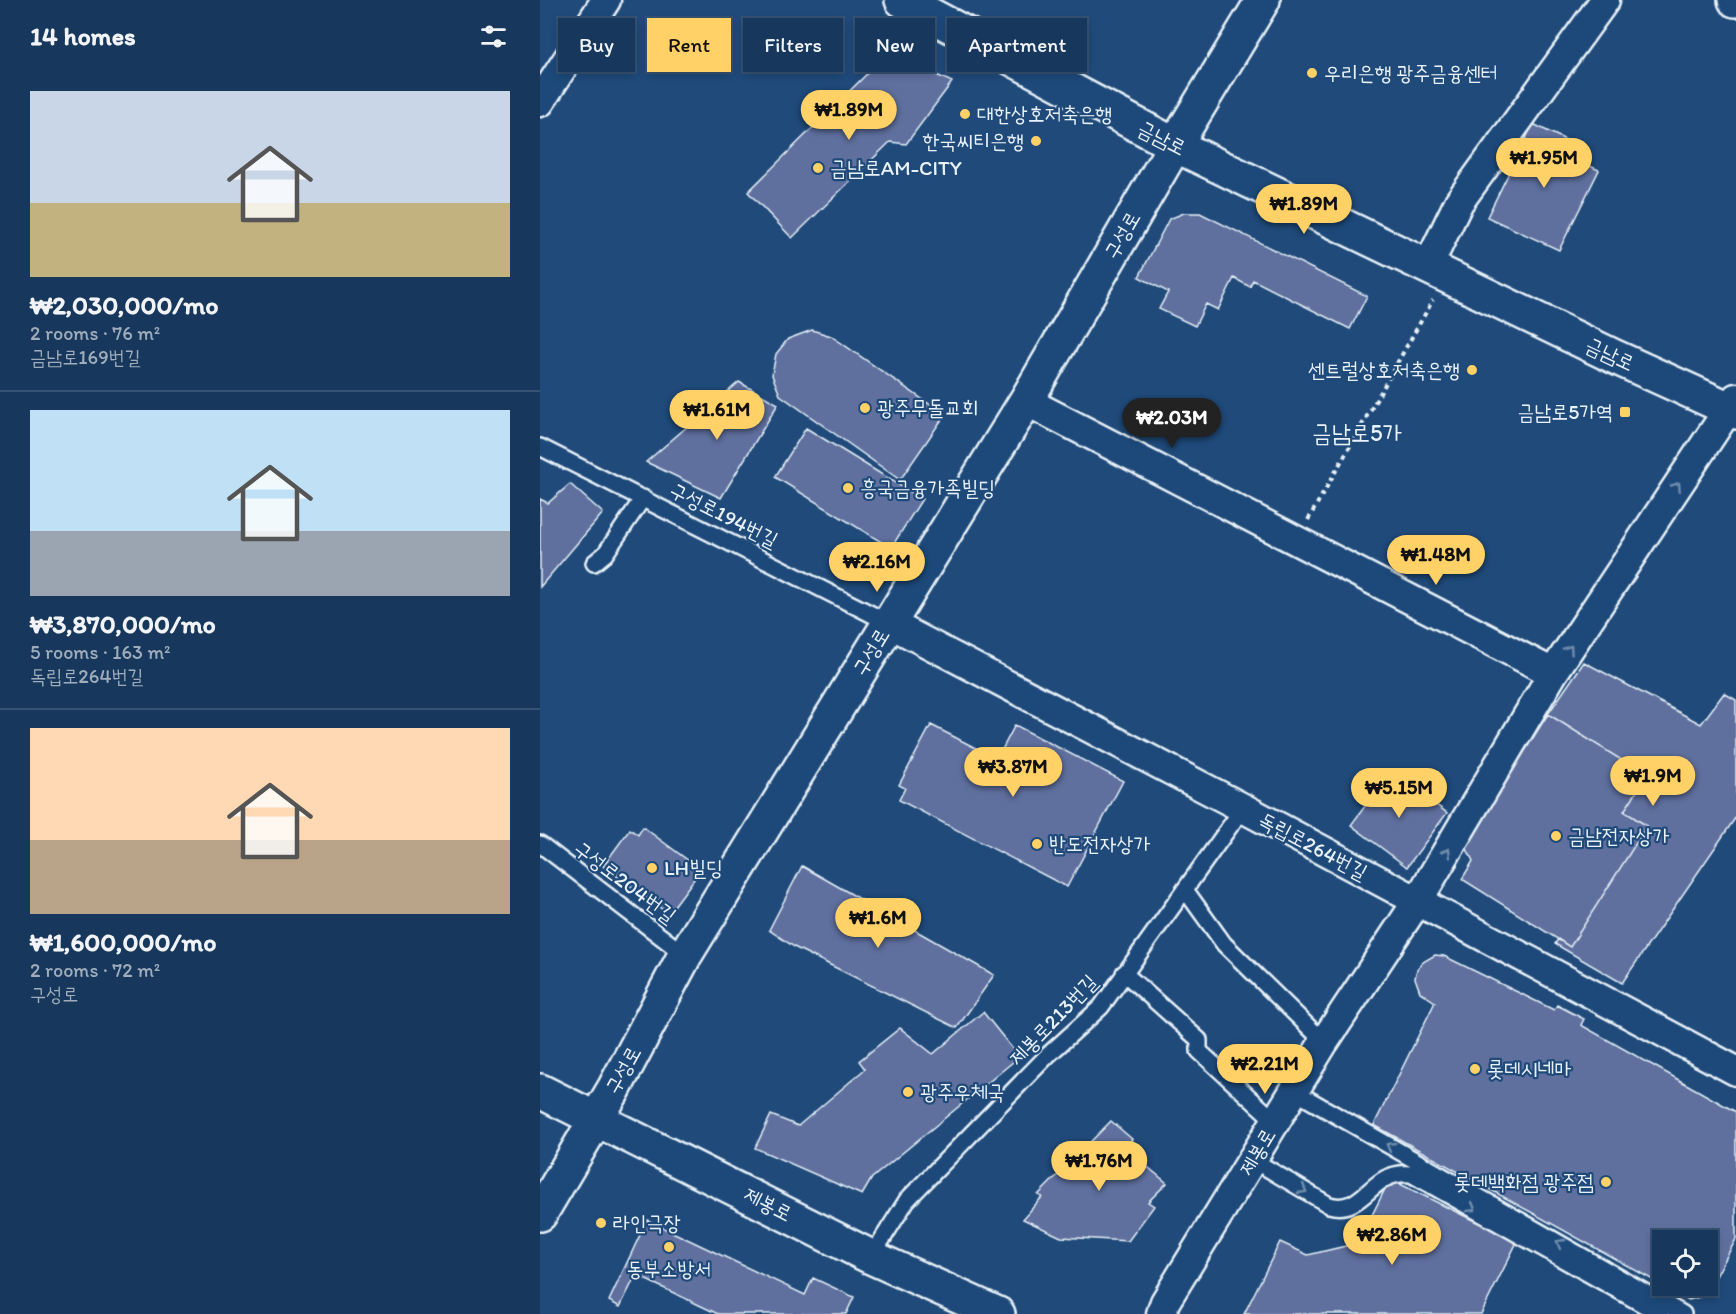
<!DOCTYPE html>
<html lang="en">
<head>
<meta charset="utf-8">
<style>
  :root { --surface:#17385c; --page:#244365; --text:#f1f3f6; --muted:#9eacbb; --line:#365272; --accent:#ffd166 }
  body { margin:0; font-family:Itim,"Poor Story",sans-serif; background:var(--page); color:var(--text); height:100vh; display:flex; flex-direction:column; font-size:22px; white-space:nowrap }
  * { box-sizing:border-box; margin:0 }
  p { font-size:20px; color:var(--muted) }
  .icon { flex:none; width:33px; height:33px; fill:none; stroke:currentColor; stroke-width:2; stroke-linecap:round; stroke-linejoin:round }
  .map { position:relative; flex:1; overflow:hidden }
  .side { display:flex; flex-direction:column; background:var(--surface); width:540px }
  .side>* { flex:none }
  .top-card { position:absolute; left:18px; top:18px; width:570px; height:54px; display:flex; gap:12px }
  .controls { position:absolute; left:1112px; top:1230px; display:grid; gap:12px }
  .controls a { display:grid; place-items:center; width:66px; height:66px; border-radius:0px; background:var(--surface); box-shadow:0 3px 9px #0003,0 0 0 2px var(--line); font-size:30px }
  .price { position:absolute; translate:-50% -51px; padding:0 14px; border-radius:21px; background:var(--accent); color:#111; font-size:20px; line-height:39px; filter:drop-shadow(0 2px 3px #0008) }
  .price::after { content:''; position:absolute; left:50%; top:36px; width:18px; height:14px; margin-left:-9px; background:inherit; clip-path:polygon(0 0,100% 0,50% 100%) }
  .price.current { background:#222; color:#fff }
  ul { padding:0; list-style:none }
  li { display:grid; align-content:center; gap:12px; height:318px; padding:0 30px }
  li+li { border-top:2px solid var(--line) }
  li span { display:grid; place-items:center; height:186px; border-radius:0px; color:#555 }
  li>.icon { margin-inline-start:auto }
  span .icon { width:108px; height:108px; fill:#fffc; stroke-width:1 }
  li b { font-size:26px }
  h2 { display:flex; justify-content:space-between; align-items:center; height:72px; padding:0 30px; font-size:26px }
  .pill { padding:0 21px; border-radius:0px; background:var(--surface); box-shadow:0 3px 9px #0003,0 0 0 2px var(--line); font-size:21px; line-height:54px }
  .pill.current { background:var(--accent); color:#111 }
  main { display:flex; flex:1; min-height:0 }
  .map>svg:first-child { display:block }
</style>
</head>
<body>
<main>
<section class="side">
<h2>14 homes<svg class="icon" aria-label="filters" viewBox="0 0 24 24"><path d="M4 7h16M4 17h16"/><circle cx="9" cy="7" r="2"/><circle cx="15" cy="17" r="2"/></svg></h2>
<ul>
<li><span style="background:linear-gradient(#c9d6e8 60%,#c2b280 0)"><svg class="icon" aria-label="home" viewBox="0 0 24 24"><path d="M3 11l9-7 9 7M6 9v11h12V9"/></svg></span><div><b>₩2,030,000/mo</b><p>2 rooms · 76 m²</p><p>금남로169번길</p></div></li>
<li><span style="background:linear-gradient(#bfe0f5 65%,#9aa5b1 0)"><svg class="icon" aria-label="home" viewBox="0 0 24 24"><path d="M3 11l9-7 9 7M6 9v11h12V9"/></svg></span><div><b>₩3,870,000/mo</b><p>5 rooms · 163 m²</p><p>독립로264번길</p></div></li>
<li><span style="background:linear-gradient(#ffd9b3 60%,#b9a48a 0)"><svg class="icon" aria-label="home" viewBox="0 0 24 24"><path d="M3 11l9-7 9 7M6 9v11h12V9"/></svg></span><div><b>₩1,600,000/mo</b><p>2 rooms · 72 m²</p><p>구성로</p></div></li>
</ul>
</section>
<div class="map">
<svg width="1196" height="1314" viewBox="0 0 1196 1314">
  <rect width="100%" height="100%" fill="#1f4a7a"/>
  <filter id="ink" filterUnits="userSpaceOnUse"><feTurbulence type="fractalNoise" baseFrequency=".0167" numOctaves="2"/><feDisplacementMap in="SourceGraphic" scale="12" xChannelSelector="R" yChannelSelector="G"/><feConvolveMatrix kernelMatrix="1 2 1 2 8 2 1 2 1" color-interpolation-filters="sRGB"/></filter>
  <g filter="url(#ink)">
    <path fill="#5f709f" stroke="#e8f1f8" stroke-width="1.5" d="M 348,53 L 412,82 L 366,144 L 350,142 L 252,238 L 208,192 Z
      M 993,124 L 1038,146 L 1032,158 L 1059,170 L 1019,250 L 947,217 Z
      M 644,213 L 660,213 L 827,296 L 810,329 L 713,280 L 710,287 L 694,278 L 678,310 L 666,304 L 655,326 L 619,309 L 628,292 L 599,277 L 629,219 Z
      M 272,330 L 291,336 L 405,415 L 360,480 L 240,395 L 232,375 L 236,354 L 248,339 Z
      M 199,382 L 238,404 L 181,498 L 106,462 Z
      M 266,428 L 382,499 L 351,548 L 235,477 Z
      M 30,484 L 63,513 L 0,587 L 0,499 L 8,503 Z
      M 1044,662 L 1161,724 L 1184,693 L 1196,700 L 1196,817 L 1082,983 L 1015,944 L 1018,939 L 1030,947 L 1107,826 L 1084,811 L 1107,776 L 1008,714 Z
      M 1008,714 L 1107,776 L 1084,811 L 1107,826 L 1030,947 L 922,879 L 933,861 L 925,845 Z
      M 391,725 L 457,759 L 475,725 L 583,781 L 527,887 L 359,800 L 365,788 L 359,785 Z
      M 851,771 L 907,813 L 867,867 L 811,825 Z
      M 103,827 L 161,870 L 134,906 L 123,910 L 63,866 L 90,829 L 98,835 Z
      M 262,866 L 454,975 L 417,1028 L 256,948 L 229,930 Z
      M 895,955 L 904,956 L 1014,1010 L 1017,1005 L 1044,1019 L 1041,1025 L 1196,1112 L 1196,1239 L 1166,1295 L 1149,1300 L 1122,1286 L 1167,1286 L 1167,1240 L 1122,1240 L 1122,1285 L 834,1125 L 895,1002 L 880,992 L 875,978 L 877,969 L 883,962 Z
      M 443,1012 L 479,1057 L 332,1178 L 322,1195 L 215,1148 L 231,1115 L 258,1126 L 325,1069 L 319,1061 L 360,1028 L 393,1054 Z
      M 571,1121 L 592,1139 L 585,1148 L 627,1183 L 608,1202 L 614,1206 L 588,1241 L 521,1237 L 483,1219 L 502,1197 L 498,1195 Z
      M 850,1179 L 977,1242 L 941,1314 L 704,1314 L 740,1242 L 768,1255 L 818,1243 Z
      M 107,1220 L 265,1295 L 273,1278 L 314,1297 L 306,1314 L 178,1314 L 96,1275 L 80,1307 L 69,1301 Z"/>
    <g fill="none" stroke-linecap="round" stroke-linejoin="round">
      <defs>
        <path id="lane" d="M 0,447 L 349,623
          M 54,563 L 65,554 L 103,498
          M 0,844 L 145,955
          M 646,891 L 684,944 L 784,1042
          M 584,973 L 659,1040 L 659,1051 L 736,1122
          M 754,1091 L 1143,1314
          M 713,1160 L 789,1205 C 826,1215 830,1169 871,1174 L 1120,1314
          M 331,1257 L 367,1200 L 508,1055 L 561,1007 L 703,808"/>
        <path id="street" d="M 0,102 L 66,0
          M 888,266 L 919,202 L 1065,0
          M 486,401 L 1013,673
          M 349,623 L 703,808 L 1196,1071
          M 621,1314 L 625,1302 L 784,1042 L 877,902 L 1013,673 L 1196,398"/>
        <path id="secondary" d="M 362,0 L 635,145 L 1075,357 L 1196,412
          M 1195,0 L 1196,0
          M 0,1091 L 331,1257 L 458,1314
          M 0,1214 L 74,1089 L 145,955 L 486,401 L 635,145 L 723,0"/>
      </defs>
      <use href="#lane" stroke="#e8f1f8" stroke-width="20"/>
      <use href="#street" stroke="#e8f1f8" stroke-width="33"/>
      <use href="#secondary" stroke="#e8f1f8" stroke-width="38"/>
      <path stroke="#e8f1f8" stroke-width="4" stroke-dasharray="4.5 4.5" stroke-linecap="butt" d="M 768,520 L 893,300"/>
      <use href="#lane" stroke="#1f4a7a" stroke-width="15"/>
      <use href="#street" stroke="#1f4a7a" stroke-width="28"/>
      <use href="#secondary" stroke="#1f4a7a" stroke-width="33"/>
    </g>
    <defs><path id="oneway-chevron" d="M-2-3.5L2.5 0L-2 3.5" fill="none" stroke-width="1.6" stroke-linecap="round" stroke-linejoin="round" transform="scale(1.5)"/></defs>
    <g stroke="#6f8dac">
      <use href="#oneway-chevron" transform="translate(1137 486) rotate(-56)"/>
      <use href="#oneway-chevron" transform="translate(1029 649) rotate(-56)"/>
      <use href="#oneway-chevron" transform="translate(907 852) rotate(-59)"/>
      <use href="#oneway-chevron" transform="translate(850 1146) rotate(-150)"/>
      <use href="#oneway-chevron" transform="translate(763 1190) rotate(31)"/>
      <use href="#oneway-chevron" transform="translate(932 1208) rotate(29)"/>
      <use href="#oneway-chevron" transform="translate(1020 1243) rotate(-150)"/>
    </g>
  </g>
  <g fill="#ffd166" stroke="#1f4a7a" stroke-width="2">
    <circle cx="772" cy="73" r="6"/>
    <circle cx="425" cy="114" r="6"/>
    <circle cx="496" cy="141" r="6"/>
    <circle cx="278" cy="168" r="6"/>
    <circle cx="932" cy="370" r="6"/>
    <circle cx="325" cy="408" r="6"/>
    <rect x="1079" y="406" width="12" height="12" rx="3"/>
    <circle cx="308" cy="488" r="6"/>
    <circle cx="1016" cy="836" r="6"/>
    <circle cx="497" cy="844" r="6"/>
    <circle cx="112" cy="868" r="6"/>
    <circle cx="935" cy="1069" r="6"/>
    <circle cx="368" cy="1092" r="6"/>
    <circle cx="1066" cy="1182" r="6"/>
    <circle cx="61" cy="1223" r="6"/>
    <circle cx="129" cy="1247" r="6"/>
  </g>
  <g text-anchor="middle" stroke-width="4.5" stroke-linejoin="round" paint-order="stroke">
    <g font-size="21" fill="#e8f1f8" stroke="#1f4a7a" text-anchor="start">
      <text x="784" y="80">우리은행 광주금융센터</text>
      <text x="437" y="121">대한상호저축은행</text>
      <text x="484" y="148" text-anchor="end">한국씨티은행</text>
      <text x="290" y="175">금남로AM-CITY</text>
      <text x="920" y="377" text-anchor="end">센트럴상호저축은행</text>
      <text x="337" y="415">광주무돌교회</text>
      <text x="1073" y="419" text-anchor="end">금남로5가역</text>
      <text x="320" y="495">흥국금융가족빌딩</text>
      <text x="1028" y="843">금남전자상가</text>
      <text x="509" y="851">반도전자상가</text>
      <text x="124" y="875">LH빌딩</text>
      <text x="947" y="1076">롯데시네마</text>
      <text x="380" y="1099">광주우체국</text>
      <text x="1054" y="1189" text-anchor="end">롯데백화점 광주점</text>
      <text x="73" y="1230">라인극장</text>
      <text x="129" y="1276" text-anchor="middle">동부소방서</text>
    </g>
    <g font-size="21" fill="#e8f1f8" stroke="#1f4a7a">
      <text transform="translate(622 138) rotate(27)" y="7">금남로</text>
      <text transform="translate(582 235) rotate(-60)" y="7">구성로</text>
      <text transform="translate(1070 354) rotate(25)" y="7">금남로</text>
      <text transform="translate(184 515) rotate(27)" y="7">구성로194번길</text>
      <text transform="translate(331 652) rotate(-59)" y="7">구성로</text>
      <text transform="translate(773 846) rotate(28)" y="7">독립로264번길</text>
      <text transform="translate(85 882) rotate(37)" y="7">구성로204번길</text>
      <text transform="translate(513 1020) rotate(-46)" y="7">제봉로213번길</text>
      <text transform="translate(83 1070) rotate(-61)" y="7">구성로</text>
      <text transform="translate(717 1152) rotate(-59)" y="7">제봉로</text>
      <text transform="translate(228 1204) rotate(27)" y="7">제봉로</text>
    </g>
    <g font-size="24" fill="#e8f1f8" stroke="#1f4a7a">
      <text x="817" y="441">금남로5가</text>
    </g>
  </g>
</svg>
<div class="controls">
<a><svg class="icon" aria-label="locate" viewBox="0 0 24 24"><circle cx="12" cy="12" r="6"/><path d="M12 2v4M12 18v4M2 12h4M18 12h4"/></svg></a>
</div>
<b class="price" style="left:309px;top:141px">₩1.89M</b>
<b class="price" style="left:1004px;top:189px">₩1.95M</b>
<b class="price" style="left:764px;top:235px">₩1.89M</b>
<b class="price" style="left:177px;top:441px">₩1.61M</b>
<b class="price current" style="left:632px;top:449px">₩2.03M</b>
<b class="price" style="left:896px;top:586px">₩1.48M</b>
<b class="price" style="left:337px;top:593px">₩2.16M</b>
<b class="price" style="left:473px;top:798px">₩3.87M</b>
<b class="price" style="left:1113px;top:807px">₩1.9M</b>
<b class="price" style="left:859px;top:819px">₩5.15M</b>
<b class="price" style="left:338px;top:949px">₩1.6M</b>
<b class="price" style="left:725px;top:1095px">₩2.21M</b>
<b class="price" style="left:559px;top:1192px">₩1.76M</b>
<b class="price" style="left:852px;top:1266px">₩2.86M</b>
<div class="top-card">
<a class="pill">Buy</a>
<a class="pill current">Rent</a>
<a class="pill">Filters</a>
<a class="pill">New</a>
<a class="pill">Apartment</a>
</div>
</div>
</main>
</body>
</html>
